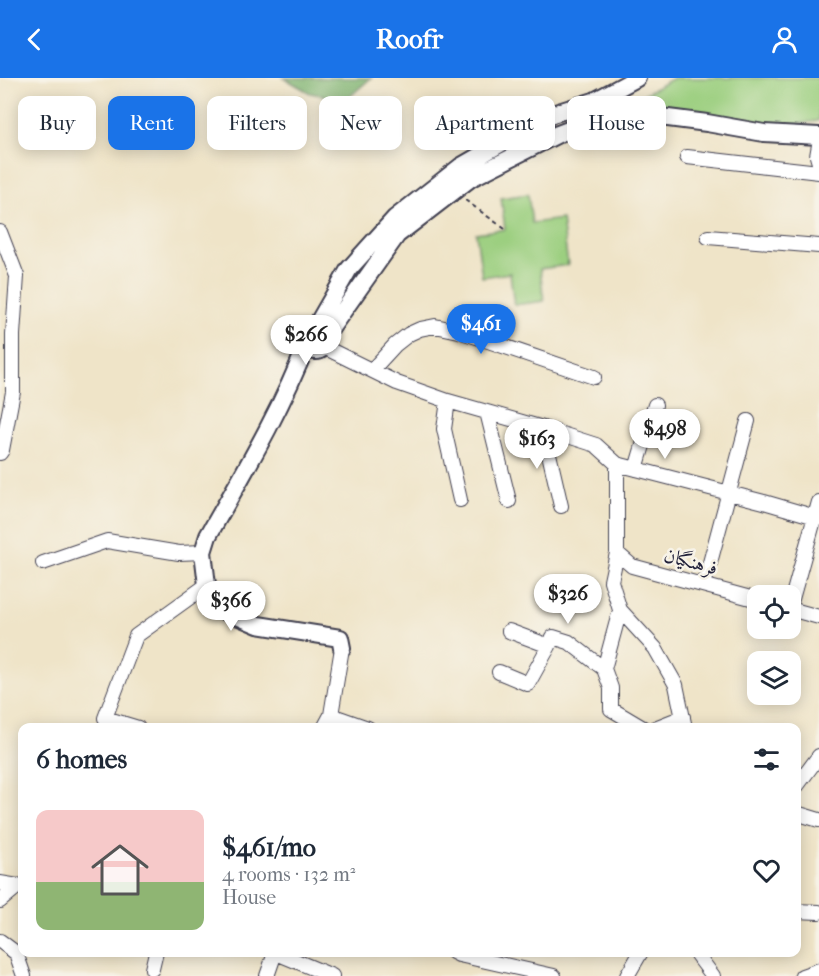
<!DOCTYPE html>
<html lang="en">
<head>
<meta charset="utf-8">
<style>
  :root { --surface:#fff; --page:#f6f6f7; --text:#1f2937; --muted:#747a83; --accent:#1a73e8 }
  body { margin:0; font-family:"IM FELL French Canon",Amiri,serif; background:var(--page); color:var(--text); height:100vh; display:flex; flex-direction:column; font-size:22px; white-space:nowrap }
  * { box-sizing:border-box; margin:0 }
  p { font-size:20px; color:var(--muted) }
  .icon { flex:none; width:33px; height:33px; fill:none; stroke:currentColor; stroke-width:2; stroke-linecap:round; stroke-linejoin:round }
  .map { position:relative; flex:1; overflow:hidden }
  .details { position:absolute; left:18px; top:645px; width:783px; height:234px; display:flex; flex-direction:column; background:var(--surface); border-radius:12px; box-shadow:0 3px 15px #0003 }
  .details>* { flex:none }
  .top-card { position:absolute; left:18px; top:18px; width:783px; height:54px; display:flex; gap:12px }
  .buttons { position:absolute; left:747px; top:507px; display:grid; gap:12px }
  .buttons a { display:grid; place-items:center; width:54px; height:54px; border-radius:12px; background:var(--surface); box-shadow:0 3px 15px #0003; font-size:30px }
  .price { position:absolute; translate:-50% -51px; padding:0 14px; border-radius:21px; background:#fff; color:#222; font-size:20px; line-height:39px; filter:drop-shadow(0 2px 3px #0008) }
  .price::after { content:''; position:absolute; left:50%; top:36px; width:18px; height:14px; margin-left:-9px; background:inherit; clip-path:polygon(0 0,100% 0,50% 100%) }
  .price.selected { background:var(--accent); color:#fff }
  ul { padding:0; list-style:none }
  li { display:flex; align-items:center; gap:18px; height:150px; padding:0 18px }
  li span { display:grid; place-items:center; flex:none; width:168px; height:120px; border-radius:12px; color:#555 }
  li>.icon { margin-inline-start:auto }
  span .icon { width:72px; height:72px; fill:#fffc; stroke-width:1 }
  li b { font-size:26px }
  h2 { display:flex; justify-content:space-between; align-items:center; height:72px; padding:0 18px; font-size:26px }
  .chip { padding:0 21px; border-radius:12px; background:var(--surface); box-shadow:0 3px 15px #0003; font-size:21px; line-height:54px }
  .chip.selected { background:var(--accent); color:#fff }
  header { display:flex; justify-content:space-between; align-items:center; height:78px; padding:0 18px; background:var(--accent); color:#fff; font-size:27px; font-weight:800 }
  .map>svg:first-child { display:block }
</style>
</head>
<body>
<header><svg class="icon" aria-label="back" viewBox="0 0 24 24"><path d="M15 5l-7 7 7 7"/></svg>Roofr<svg class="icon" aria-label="person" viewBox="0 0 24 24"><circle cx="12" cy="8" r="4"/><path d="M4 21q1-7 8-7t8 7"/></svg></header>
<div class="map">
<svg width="819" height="898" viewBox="0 0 819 898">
  <rect width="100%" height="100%" fill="#f7f3e8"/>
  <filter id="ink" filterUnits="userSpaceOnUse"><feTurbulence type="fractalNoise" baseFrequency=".0167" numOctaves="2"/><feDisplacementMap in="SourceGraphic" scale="12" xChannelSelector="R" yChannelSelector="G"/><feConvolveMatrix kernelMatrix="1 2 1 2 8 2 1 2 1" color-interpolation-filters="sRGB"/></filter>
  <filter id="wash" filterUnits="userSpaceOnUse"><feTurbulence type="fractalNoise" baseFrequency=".008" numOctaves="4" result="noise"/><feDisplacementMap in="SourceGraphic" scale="24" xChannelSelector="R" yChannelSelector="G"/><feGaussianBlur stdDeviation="1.35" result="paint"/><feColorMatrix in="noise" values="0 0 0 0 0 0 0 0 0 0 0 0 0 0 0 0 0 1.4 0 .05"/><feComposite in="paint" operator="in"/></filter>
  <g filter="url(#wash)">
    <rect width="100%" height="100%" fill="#efe4c8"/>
    <path fill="#9ccf80" stroke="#5f785e" stroke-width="1.5" d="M 674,0 L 819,0 L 819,42 L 817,43 L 779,49 L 633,22 Z
      M 528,116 L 532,145 L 562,141 L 568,187 L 540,191 L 544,223 L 514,227 L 510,195 L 482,199 L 476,155 L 505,151 L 501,120 Z"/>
    <path fill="#7db26e" stroke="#506a54" stroke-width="1.5" d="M 284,0 L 371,0 L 346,22 L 310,15 Z"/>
  </g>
  <g filter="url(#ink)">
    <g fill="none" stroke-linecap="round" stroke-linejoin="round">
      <defs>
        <path id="minor" d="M 819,67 L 817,78 L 819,85
          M 687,79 L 819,94
          M 0,154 L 17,198 L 13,257 L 13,314 L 2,372 L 0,375
          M 708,159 L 819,168
          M 324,269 L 397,305 L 448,323 L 543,350 L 596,367 L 617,386
          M 372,292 L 395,267 L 409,256 L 420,251 L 435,248 L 459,253 L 594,299
          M 448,323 L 444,351 L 460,422
          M 487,334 L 509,423
          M 543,350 L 561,428
          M 636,391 L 655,327
          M 617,475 L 632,488 L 758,522
          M 43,485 L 107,463 L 179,475 L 203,474
          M 704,507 L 748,343
          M 790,528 L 819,424
          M 790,531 L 819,539
          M 620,532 L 604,591 L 611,610 L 611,631 L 643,650
          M 509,553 L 549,568 L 553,559 L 569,564 L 604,591
          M 499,594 L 528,606 L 549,568
          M 331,637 L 368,650
          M 138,650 L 105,640 L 136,558 L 207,507
          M 324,650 L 331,637 L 342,570
          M 655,650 L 683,639
          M 685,650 L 676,607 L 655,570 L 620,532 L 611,503 L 617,475 L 617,386 L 764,424 L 819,440
          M 796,709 L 819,678
          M 796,735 L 819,742
          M 0,805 L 18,808
          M 0,823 L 18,808 L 22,807
          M 796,833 L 819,834
          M 0,863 L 16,875 L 24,898
          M 274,874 L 332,898
          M 453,874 L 459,877 L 554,898
          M 695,874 L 713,898
          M 152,891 L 156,874
          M 267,898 L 275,875
          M 627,898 L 641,874
          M 802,898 L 819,892"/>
        <path id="major" d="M307 264a9 9 0 1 1 18 0a9 9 0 1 1-18 0Z
          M 311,257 L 349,191 L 395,140 L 460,89 L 552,36 L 594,23 L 637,0
          M 324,260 L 397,157 L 471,100 L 558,56 L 608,37 L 629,35 L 707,45 L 764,55 L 819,58
          M 307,265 C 281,333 243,396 208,458 L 203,474 L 207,507 L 225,533 L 258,547 L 340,560 L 342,570"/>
      </defs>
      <use href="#minor" stroke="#413f50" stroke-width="16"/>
      <use href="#major" stroke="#413f50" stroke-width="20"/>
      <path stroke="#413f50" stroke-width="2" stroke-dasharray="4.5 4.5" stroke-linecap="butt" d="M 465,122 L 505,151"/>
      <use href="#minor" stroke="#fff" stroke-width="14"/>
      <use href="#major" stroke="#fff" stroke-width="16"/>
    </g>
  </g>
  <g text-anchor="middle" stroke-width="5" stroke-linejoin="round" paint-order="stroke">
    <g font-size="20" fill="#22223b" stroke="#f7f3e8">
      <text transform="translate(691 483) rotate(15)" y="7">فرهنگیان</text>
    </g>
  </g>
</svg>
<div class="buttons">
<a><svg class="icon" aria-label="locate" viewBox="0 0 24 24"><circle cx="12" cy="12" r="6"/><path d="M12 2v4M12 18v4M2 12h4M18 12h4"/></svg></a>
<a><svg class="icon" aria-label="layers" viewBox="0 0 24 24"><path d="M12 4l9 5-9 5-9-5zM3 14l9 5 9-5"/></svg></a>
</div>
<b class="price selected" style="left:481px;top:277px">$461</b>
<b class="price" style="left:306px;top:288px">$266</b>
<b class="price" style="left:665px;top:382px">$498</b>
<b class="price" style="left:537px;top:392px">$163</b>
<b class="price" style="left:568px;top:547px">$326</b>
<b class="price" style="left:231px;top:554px">$366</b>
<div class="top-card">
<a class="chip">Buy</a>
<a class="chip selected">Rent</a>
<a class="chip">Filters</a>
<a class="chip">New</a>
<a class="chip">Apartment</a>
<a class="chip">House</a>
</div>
<section class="details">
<h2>6 homes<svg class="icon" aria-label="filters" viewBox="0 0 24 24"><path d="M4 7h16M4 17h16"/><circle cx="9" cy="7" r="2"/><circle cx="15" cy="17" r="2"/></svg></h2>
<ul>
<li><span style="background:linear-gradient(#f6c9c9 60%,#8fb573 0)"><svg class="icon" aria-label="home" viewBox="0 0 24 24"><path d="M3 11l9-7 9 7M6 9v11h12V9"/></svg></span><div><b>$461/mo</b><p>4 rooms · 132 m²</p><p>House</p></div><svg class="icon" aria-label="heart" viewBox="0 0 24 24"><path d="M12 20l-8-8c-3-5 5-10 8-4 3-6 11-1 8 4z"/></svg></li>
</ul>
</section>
</div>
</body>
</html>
